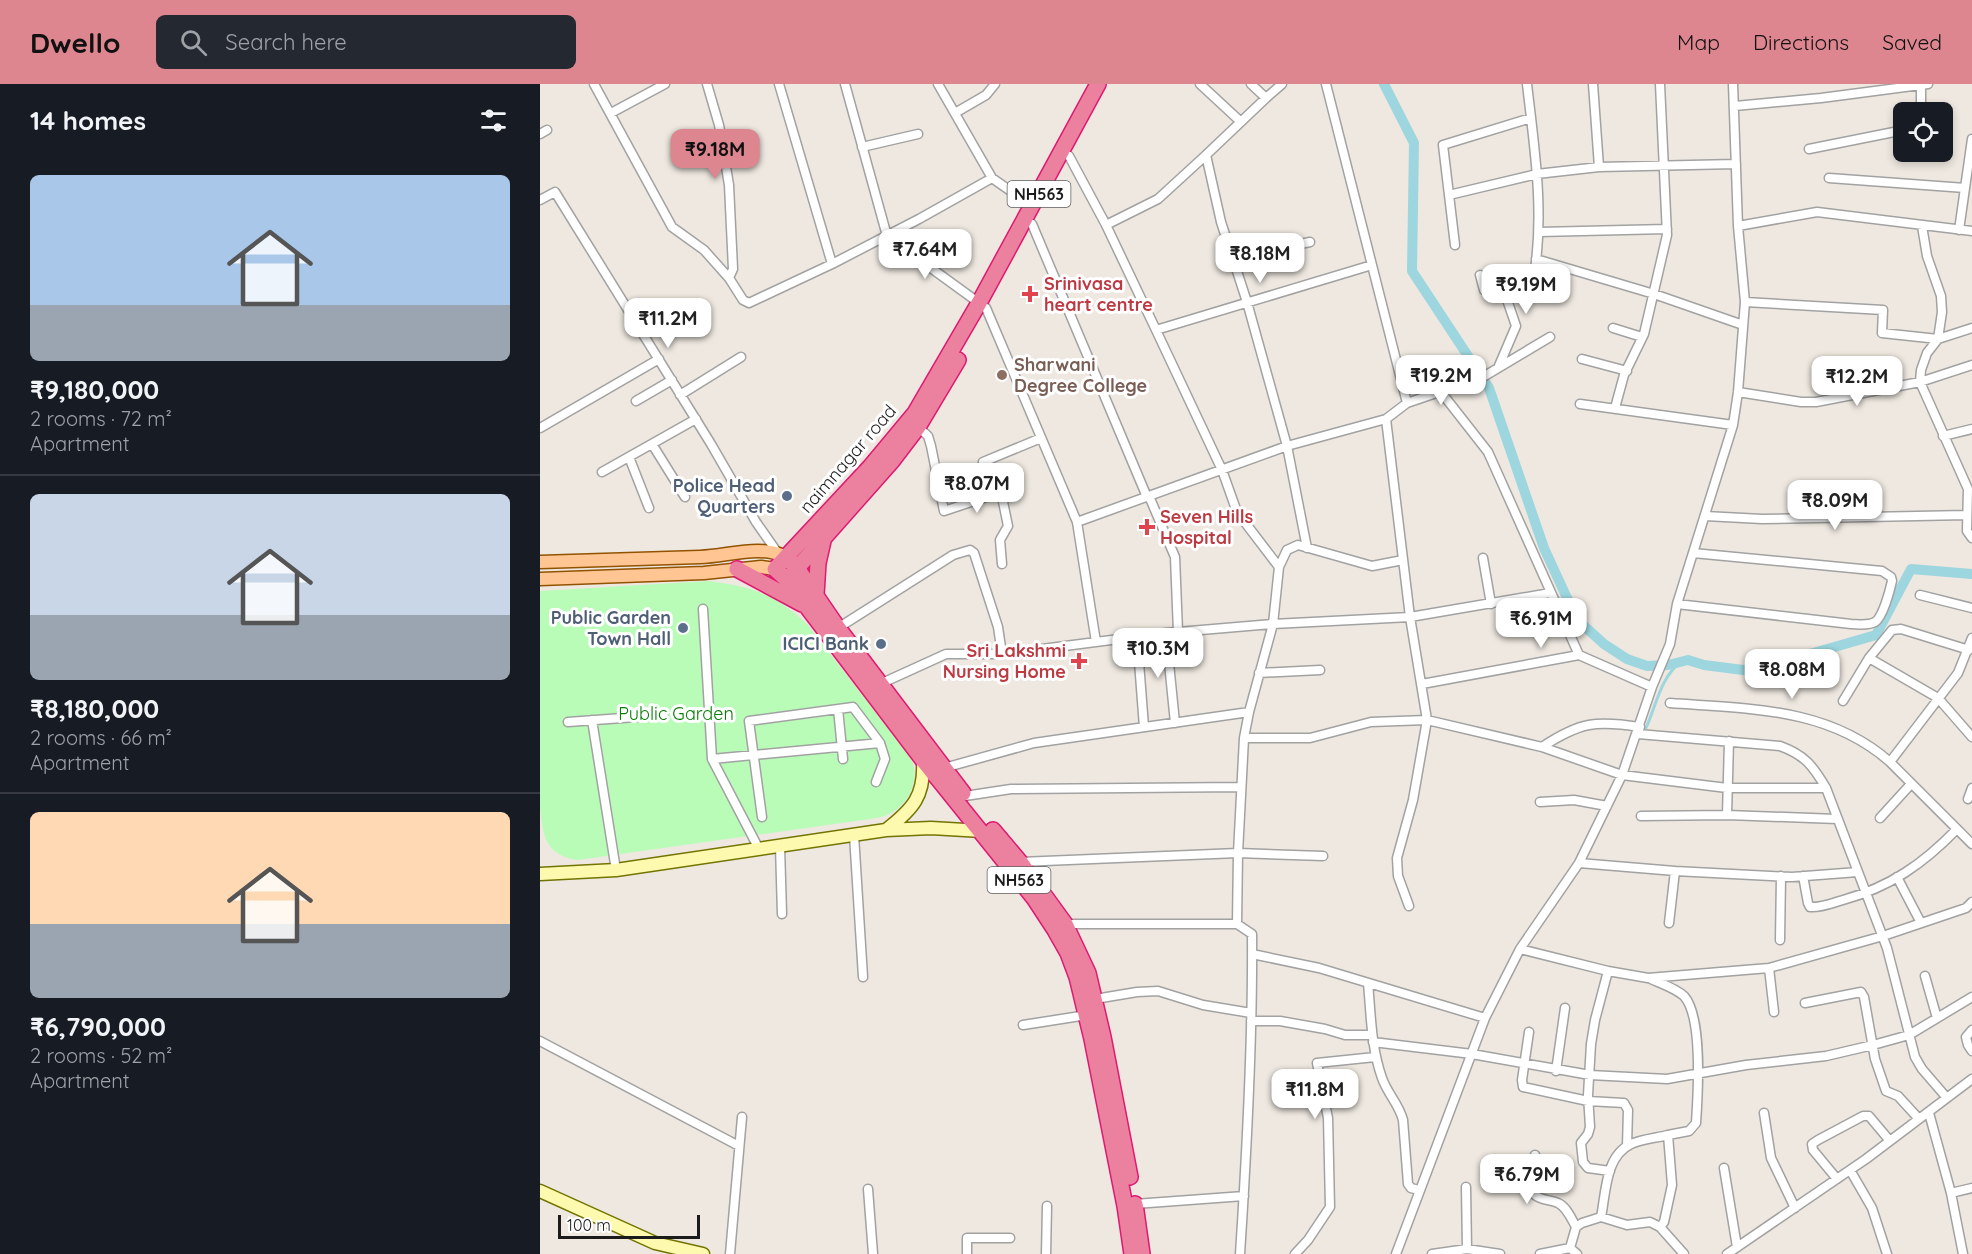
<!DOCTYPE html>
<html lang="en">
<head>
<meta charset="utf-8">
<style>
  :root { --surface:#171b24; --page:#242831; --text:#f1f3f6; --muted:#9ea1a6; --line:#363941; --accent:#de8690 }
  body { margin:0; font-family:Quicksand,sans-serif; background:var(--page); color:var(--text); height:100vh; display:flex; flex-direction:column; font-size:22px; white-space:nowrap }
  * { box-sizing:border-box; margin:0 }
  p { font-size:20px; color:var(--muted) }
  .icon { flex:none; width:33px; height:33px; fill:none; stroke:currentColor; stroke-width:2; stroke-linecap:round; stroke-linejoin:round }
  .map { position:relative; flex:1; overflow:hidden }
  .details { display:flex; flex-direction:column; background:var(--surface); width:540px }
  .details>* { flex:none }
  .controls { position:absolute; left:1353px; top:18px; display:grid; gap:12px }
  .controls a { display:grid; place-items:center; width:60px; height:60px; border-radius:9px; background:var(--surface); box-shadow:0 3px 9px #0003; font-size:30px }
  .scale { position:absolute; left:18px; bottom:15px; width:142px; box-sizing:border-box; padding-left:6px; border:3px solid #1b1b1b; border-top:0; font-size:16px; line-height:21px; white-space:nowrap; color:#1b1b1b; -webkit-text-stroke:4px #fff; paint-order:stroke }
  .price { position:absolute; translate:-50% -51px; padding:0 14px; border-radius:12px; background:#fff; color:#222; font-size:20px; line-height:39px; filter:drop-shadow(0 2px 3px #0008) }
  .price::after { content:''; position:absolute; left:50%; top:36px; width:18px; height:14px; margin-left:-9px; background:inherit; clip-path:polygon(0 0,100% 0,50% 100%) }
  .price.current { background:var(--accent); color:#111 }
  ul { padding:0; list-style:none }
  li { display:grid; align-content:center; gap:12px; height:318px; padding:0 30px }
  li+li { border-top:2px solid var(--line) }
  li span { display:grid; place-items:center; height:186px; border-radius:9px; color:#555 }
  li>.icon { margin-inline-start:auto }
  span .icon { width:108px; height:108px; fill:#fffc; stroke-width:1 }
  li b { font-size:26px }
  h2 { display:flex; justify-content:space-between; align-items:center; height:72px; padding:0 30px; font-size:26px }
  header { display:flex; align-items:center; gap:36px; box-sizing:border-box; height:84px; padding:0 30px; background:var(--accent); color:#111 }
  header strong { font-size:28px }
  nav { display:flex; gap:33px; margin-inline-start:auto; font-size:21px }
  .search { width:420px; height:54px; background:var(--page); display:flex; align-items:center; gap:15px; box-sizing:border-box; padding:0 21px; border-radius:9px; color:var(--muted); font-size:22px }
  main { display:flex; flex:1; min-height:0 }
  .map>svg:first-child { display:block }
</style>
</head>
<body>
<header>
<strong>Dwello</strong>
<div class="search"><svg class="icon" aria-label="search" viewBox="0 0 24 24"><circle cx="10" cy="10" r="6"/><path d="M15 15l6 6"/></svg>Search here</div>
<nav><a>Map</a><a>Directions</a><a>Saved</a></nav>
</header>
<main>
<section class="details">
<h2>14 homes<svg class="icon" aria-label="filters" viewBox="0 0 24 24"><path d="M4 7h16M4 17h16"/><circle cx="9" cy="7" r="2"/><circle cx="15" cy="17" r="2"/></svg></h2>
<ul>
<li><span style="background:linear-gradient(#a9c7e8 70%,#9aa5b1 0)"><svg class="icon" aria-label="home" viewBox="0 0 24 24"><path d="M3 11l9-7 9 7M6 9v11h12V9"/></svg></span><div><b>₹9,180,000</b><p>2 rooms · 72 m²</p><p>Apartment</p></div></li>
<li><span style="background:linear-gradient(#c9d6e8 65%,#9aa5b1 0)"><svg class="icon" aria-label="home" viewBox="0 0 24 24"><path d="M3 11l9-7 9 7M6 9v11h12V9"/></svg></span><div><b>₹8,180,000</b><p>2 rooms · 66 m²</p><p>Apartment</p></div></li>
<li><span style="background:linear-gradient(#ffd9b3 60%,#9aa5b1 0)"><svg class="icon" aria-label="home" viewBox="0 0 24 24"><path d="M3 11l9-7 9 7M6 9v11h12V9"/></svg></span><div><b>₹6,790,000</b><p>2 rooms · 52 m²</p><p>Apartment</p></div></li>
</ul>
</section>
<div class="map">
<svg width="1432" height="1170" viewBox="0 0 1432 1170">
  <rect width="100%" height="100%" fill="#eee8e0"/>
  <path fill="#b9fcb8" d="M 169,497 C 212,503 234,509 267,540 L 371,674 C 382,700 365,729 337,734 L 38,776 C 4,771 3,751 0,722 L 0,507 Z"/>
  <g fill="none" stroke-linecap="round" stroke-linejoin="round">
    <path stroke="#9dd6de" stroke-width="3" d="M 1106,644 C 1116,622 1121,592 1141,578"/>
    <path stroke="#9dd6de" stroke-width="10" d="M 844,0 L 874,59 L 872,187 L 949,304 L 1004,464 L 1027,514 L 1043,541 L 1064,560 L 1087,575 L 1107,582 L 1128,581 L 1148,576 L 1164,581 L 1211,587 L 1336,551 L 1371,485 L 1432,490"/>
    <defs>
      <path id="street" d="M 54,0 L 132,143 L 164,166 L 189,194 L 203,216 L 209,219 L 292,180 L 379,135 L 452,94
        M 167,0 L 179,41 L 189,101 L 193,185 L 189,194
        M 239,0 L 292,180
        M 305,0 L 347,152 L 446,224 L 537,438
        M 398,0 L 452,94 L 492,122
        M 660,0 L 701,38
        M 711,0 L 726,14 L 742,0
        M 786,0 L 867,319 L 846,335 L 870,533 L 887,636 L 873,716 L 857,774 L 858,792 L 869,822
        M 987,0 C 994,61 1004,124 995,185
        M 1053,0 L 1059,83
        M 1381,0 L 1381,28
        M 726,14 L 666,71 L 681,138 L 707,218 L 747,362 L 767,464
        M 1195,22 L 1281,14 L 1388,0
        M 71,29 L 125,0
        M 415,29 L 446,11 L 455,0
        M 0,50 L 7,46
        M 322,63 L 378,50
        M 1269,65 L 1364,46
        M 529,72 L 566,141 L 616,246 L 682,386 L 697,428 L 739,483 L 733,540 L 709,628 L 704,654 L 698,769 L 697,840 L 712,850 C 713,957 707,1064 700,1170
        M 1289,94 L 1425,104
        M 909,111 L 903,61 L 991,34
        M 0,116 L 15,108 L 171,360 L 216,438 L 237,468
        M 492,140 L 607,413
        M 566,141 L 618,115 L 666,71
        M 1198,142 L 1277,128 L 1432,147
        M 1382,142 L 1387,172 L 1401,212 L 1402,228 L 1398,255 L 1387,269 L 1381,286 L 1380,298 L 1428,405 L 1427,447 L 1432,454
        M 1419,146 L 1432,55
        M 999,148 L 1127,145
        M 915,161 L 909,111 L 997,90 L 1059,83 L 1196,80
        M 693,174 L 770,158
        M 996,175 L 1114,210 L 1203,241
        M 940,191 L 944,206 L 962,201 L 976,242 L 958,284
        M 1205,218 L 1343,226 L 1342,249 L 1398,255 L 1432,244
        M 1073,244 L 1102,253
        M 616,246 L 832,181
        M 1042,275 L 1087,287
        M 901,308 L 948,368 L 1039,571
        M 1198,308 L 1261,318 L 1276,318 L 1380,298 L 1432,281
        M 140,311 L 201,273
        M 96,317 L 132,296
        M 867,319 L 943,293 L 1010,253
        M 1040,320 L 1193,341
        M 1075,324 L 1084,291 L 1104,250 L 1127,151 L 1120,0
        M 378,343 L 388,352 L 391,362 L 404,427 L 461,408
        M 0,344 L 119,275
        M 1403,352 L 1432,345
        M 112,360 L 145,413
        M 89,373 L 109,424
        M 62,388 L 156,335
        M 609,412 L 635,473 L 638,548
        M 1165,432 L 1222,435 L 1427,431
        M 943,474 L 951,520
        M 462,480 L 460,456 L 468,442 L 461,408 L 452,402 L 443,378 L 501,354
        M 739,483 L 747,466 L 758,461 L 832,482 L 863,476
        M 1380,511 L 1432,524
        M 1137,520 L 1311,540 C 1318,540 1328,542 1335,538 C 1343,533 1350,506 1352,497 L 1351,493 L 1342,487 L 1153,469
        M 163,525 L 172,675 L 219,765
        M 298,544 L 413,471 L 430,466 L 434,469 L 458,543 L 462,570
        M 626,549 L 635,639
        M 597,552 L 604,643
        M 1432,554 L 1418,589 L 1350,678 L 1432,760
        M 556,558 L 537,438 L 747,362 L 846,335
        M 1329,574 L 1398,614 L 1432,653
        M 719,589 L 780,586
        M 340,600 L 406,570 L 462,570 L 626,549 L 733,540 L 870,533 L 1010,509
        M 882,600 L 1039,571 L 1112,603
        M 1303,617 L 1329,574 L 1352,546 L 1361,545 L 1429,566
        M 1130,619 C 1209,625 1288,623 1350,678
        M 298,625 L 303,675
        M 52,636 L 76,786
        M 28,638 L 123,631
        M 1098,650 L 1240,662 C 1265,671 1273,682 1286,704 L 1347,864 L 1375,973 L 1382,985 L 1407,1014
        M 704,654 L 770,654 L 831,638 L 887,636 L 1002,663 L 1082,691 L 1187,704 L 1286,704
        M 1002,663 C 1040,638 1056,636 1100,643
        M 172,675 L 340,659
        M 404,684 L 494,659 L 709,628
        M 425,712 L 471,705 L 701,703
        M 1428,715 L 1432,704
        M 1000,718 L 1034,716 L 1067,722
        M 1187,731 L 1189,657
        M 1101,732 L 1187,731 L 1297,735
        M 222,733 L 209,637 L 313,623 L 340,659 L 345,675 L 336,698
        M 1340,734 L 1371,700
        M 314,751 L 323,893
        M 240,762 L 242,830
        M 480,778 L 698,769 L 783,772
        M 1039,779 L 1135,787 L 1252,793 L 1318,788
        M 1263,792 L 1268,819 L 1270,823 C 1281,824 1292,819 1303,816 C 1350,803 1383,780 1417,745
        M 1357,793 L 1381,839
        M 1129,839 L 1135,787
        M 525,840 L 697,840
        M 1240,856 L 1241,792
        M 980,865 L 1068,887 L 1108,894 L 1229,884 L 1343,852 L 1426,824 L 1432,818
        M 712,870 L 779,884 L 945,934
        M 1229,884 L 1234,928
        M 1068,887 L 1055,936 L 1051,960 L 1048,1011 L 1050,1043 L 1048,1050 L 1041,1059 L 1043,1078 L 1048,1084 L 1070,1087
        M 1385,892 L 1397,934
        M 828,899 C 831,931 831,963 842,994 C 847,1009 859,1020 863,1036 L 868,1100 L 871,1104 L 879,1106
        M 555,915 L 597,908 L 618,907 L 663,921 L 711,929
        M 1265,919 L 1321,908 L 1324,913 L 1335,975 L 1346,1007 L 1358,1012 L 1379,1035
        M 711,937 L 740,937 L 785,945 L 805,951 L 832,951
        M 483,941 L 547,931
        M 1432,946 L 1426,953 L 1428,961 L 1432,967
        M 989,948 L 982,996 L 983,1003 L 1048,1017 L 1084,1019 L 1088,1026 L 1087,1062
        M 0,957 L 199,1062
        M 833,958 L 932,970 L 1050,991 L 1127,995 L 1206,981 L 1286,972 L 1333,961 L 1369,951 L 1432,913
        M 1016,987 L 1025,924
        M 1224,1029 L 1231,1074 L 1255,1124
        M 1389,1029 L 1411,1109 L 1423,1170
        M 995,1071 L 995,1111 C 1002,1117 1010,1115 1018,1119 C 1027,1123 1032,1136 1036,1143
        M 1184,1084 L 1197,1163
        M 1310,1086 L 1332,1124 L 1347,1170
        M 1297,1095 L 1273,1066 L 1272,1060 L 1278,1056 L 1323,1032 L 1329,1032 L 1350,1057
        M 926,1103 L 927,1165
        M 328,1105 L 333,1170
        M 1411,1109 L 1432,1104
        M 595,1120 L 704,1112
        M 1061,1133 C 1066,1109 1065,1072 1091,1060 C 1102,1055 1116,1054 1128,1051
        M 1120,1143 L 1144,1170
        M 190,1170 L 202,1033
        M 427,1170 L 427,1154 L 470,1154
        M 506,1170 L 507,1122
        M 755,1170 L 768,1156 L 790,1123 L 788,1034 L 777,979 L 835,973
        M 856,1170 L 945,934 L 980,865 L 1039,779 L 1082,691 L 1112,603 L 1130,560 L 1137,520 L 1193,341 L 1198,308 L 1205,218 L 1198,142 L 1193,0
        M 892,1170 L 927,1165 L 960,1170
        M 1000,1170 L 1030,1164
        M 1037,1170 L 1030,1164 L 1036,1143 L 1042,1139 L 1061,1133 L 1087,1141 L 1110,1138 L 1120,1143 L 1124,1138 L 1132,1101 L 1128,1051 L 1149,1047 L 1156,1039 C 1158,1010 1163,933 1144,912 C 1135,904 1122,900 1111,895
        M 1187,1170 L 1326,1075 L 1432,995"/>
      <path id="secondary" d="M 346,746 C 373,725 385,712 383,676
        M 0,790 L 76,786 L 346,746 L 391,744 L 442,747
        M 0,1107 L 115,1159 L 163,1170"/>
      <path id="primary" d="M 0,478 C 53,476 107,475 160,473 C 189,472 220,460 246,473
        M 0,495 L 164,489 L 221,483 L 235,485"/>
      <path id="highway" d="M 558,0 L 439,219 L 375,329 L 330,383 L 235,485 L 246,495 L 383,676 L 494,814 L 515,846 L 528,869 L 537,893 L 552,955 L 585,1122 L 592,1170
        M 246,473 L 257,484 L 298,544 L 423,709
        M 197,485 L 262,520
        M 251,491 L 352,377 L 378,343 L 418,276
        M 276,511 L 278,479 L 283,457
        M 453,746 L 480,778 L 525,840 L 548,889 L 563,953 L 590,1093
        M 595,1120 L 602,1170"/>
    </defs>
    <use href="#street" stroke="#a2a2a2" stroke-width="11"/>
    <use href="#secondary" stroke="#737400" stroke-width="15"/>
    <use href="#primary" stroke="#925300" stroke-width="15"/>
    <use href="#highway" stroke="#df1971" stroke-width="18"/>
    <use href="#street" stroke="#fff" stroke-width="8"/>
    <use href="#secondary" stroke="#fdf9ae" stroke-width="12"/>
    <use href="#primary" stroke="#ffc693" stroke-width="12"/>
    <use href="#highway" stroke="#eb819f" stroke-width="15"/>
  </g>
  <g fill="#e0444e" stroke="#fff" stroke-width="2">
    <path d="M487 201h6v6h6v6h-6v6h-6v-6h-6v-6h6z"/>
    <path d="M604 434h6v6h6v6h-6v6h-6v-6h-6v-6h6z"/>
    <path d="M536 568h6v6h6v6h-6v6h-6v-6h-6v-6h6z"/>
  </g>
  <circle fill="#8d6e63" stroke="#fff" stroke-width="2" cx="462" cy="291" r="6"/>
  <g fill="#5c6f8a" stroke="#fff" stroke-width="2">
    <circle cx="247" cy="412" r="6"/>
    <circle cx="143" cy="544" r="6"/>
    <circle cx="341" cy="560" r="6"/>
  </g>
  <g text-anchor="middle" stroke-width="6" stroke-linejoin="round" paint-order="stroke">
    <g fill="#fff" stroke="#5f5f5f" stroke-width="1.5">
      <rect x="467.5" y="97" width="63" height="26" rx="4.5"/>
      <rect x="447.5" y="783" width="63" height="26" rx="4.5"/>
    </g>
    <g font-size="16" font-weight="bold" fill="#1b1b1b">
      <text x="499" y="116">NH563</text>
      <text x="479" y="802">NH563</text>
    </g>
    <g font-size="18" font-weight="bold" fill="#be3a42" stroke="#fff" text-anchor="start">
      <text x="504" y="206">Srinivasa<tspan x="504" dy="21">heart centre</tspan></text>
      <text x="620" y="439">Seven Hills<tspan x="620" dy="21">Hospital</tspan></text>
      <text x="526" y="573" text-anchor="end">Sri Lakshmi<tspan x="526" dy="21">Nursing Home</tspan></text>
    </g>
    <g font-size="18" font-weight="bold" fill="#785e54" stroke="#fff" text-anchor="start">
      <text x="474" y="287">Sharwani<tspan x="474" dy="21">Degree College</tspan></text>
    </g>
    <g font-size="18" fill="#1b1b1b" stroke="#fff">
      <text transform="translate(308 375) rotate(-49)" y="6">naimnagar road</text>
    </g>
    <g font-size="18" font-weight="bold" fill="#4e5e75" stroke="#fff" text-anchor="end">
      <text x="235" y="408">Police Head<tspan x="235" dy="21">Quarters</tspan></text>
      <text x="131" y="540">Public Garden<tspan x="131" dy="21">Town Hall</tspan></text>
      <text x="329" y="566">ICICI Bank</text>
    </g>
    <g font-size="18" fill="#077d05" stroke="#fff">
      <text x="136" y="636">Public Garden</text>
    </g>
  </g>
</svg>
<div class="controls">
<a><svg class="icon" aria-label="locate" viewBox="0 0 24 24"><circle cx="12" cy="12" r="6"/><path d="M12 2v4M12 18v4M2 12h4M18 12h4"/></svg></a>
</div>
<div class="scale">100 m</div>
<b class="price current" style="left:175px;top:96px">₹9.18M</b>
<b class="price" style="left:385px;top:196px">₹7.64M</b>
<b class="price" style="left:720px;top:200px">₹8.18M</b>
<b class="price" style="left:986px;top:231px">₹9.19M</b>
<b class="price" style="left:128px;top:265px">₹11.2M</b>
<b class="price" style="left:901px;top:322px">₹19.2M</b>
<b class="price" style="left:1317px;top:323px">₹12.2M</b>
<b class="price" style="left:437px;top:430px">₹8.07M</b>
<b class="price" style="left:1295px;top:447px">₹8.09M</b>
<b class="price" style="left:1001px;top:565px">₹6.91M</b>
<b class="price" style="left:618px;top:595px">₹10.3M</b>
<b class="price" style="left:1252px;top:616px">₹8.08M</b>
<b class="price" style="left:775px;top:1036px">₹11.8M</b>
<b class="price" style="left:987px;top:1121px">₹6.79M</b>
</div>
</main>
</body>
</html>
